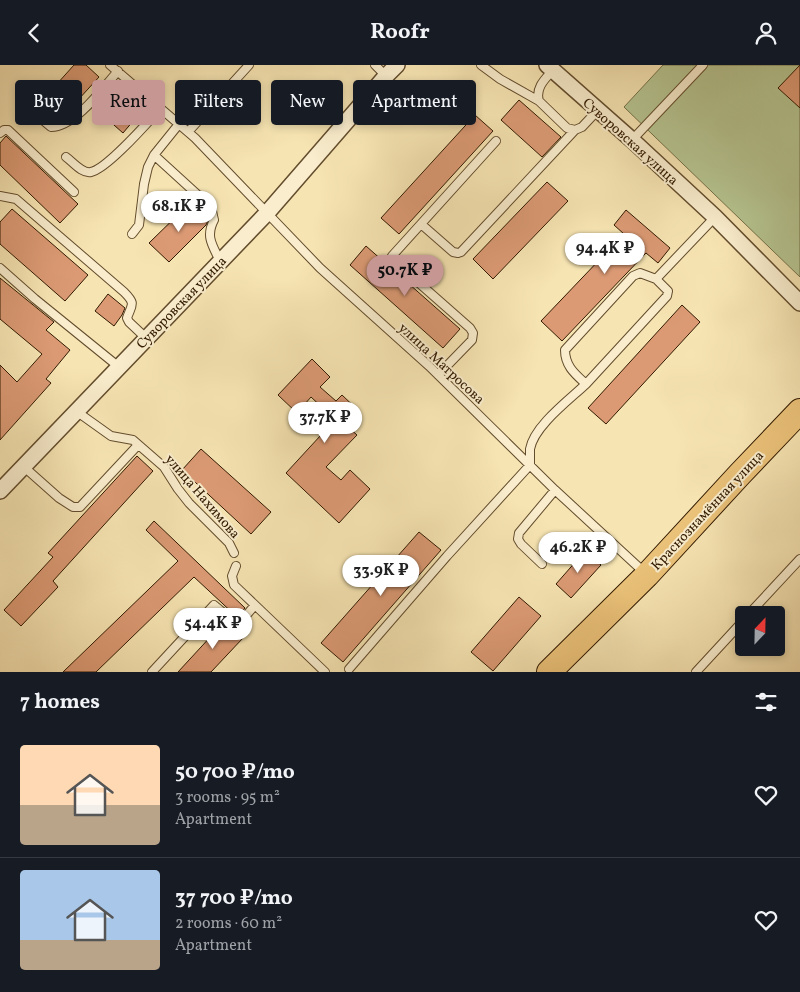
<!DOCTYPE html>
<html lang="en">
<head>
<meta charset="utf-8">
<style>
  :root { --surface:#171b24; --page:#20242c; --text:#f1f3f6; --muted:#9ea1a6; --line:#363941; --accent:#c59692 }
  body { margin:0; font-family:Vollkorn,serif; background:var(--page); color:var(--text); height:100vh; display:flex; flex-direction:column; font-size:19px; white-space:nowrap }
  * { box-sizing:border-box; margin:0 }
  p { font-size:16px; color:var(--muted) }
  .icon { flex:none; width:28px; height:28px; fill:none; stroke:currentColor; stroke-width:2; stroke-linecap:round; stroke-linejoin:round }
  .map { position:relative; height:607px; overflow:hidden }
  .side { display:flex; flex-direction:column; background:var(--surface); flex:1 }
  .side>* { flex:none }
  .banner { position:absolute; left:15px; top:15px; width:500px; height:45px; display:flex; gap:10px }
  .needle { width:32px; rotate:22deg }
  .fabs { position:absolute; left:735px; top:541px; display:grid; gap:10px }
  .fabs a { display:grid; place-items:center; width:50px; height:50px; border-radius:5px; background:var(--surface); box-shadow:0 2px 8px #0003; font-size:25px }
  .price { position:absolute; translate:-50% -42px; padding:0 11px; border-radius:18px; background:#fff; color:#222; font-size:16px; line-height:32px; filter:drop-shadow(0 1px 2px #0008) }
  .price::after { content:''; position:absolute; left:50%; top:30px; width:15px; height:11px; margin-left:-8px; background:inherit; clip-path:polygon(0 0,100% 0,50% 100%) }
  .price.on { background:var(--accent); color:#111 }
  ul { padding:0; list-style:none }
  li { display:flex; align-items:center; gap:15px; height:125px; padding:0 20px }
  li+li { border-top:1px solid var(--line) }
  li span { display:grid; place-items:center; flex:none; width:140px; height:100px; border-radius:5px; color:#555 }
  li>.icon { margin-inline-start:auto }
  span .icon { width:60px; height:60px; fill:#fffc; stroke-width:1 }
  li b { font-size:21px }
  h2 { display:flex; justify-content:space-between; align-items:center; height:60px; padding:0 20px; font-size:21px }
  .tag { padding:0 18px; border-radius:5px; background:var(--surface); box-shadow:0 2px 8px #0003; font-size:18px; line-height:45px }
  .tag.on { background:var(--accent); color:#111 }
  header { display:flex; justify-content:space-between; align-items:center; height:65px; padding:0 20px; background:var(--surface); font-size:22px; font-weight:700 }
  .map>svg:first-child { display:block }
</style>
</head>
<body>
<header><svg class="icon" aria-label="back" viewBox="0 0 24 24"><path d="M15 5l-7 7 7 7"/></svg>Roofr<svg class="icon" aria-label="person" viewBox="0 0 24 24"><circle cx="12" cy="8" r="4"/><path d="M4 21q1-7 8-7t8 7"/></svg></header>
<div class="map">
<svg width="800" height="607" viewBox="0 0 800 607">
  <rect width="100%" height="100%" fill="#f6e4b2"/>
  <filter id="stains"><feTurbulence type="fractalNoise" baseFrequency=".004" numOctaves="4"/><feColorMatrix values="0 0 0 0 .2 0 0 0 0 .09 0 0 0 0 .02 0 0 0 .5 -.17"/></filter>
  <radialGradient id="worn" r=".72"><stop offset=".6" stop-color="#630" stop-opacity="0"/><stop offset="1" stop-color="#630" stop-opacity=".3"/></radialGradient>
  <path fill="#b6c591" stroke="#747049" d="M 663,0 L 800,0 L 800,212 L 624,42 Z"/>
  <path fill="#db9a74" stroke="#321a01" d="M 74,0 L 86,0 L 99,12 L 67,47 L 47,30 Z
    M 800,0 L 800,43 L 778,23 Z
    M 114,27 L 139,49 L 123,68 L 97,45 Z
    M 519,35 L 561,72 L 542,92 L 501,55 Z
    M 475,50 L 493,66 L 399,169 L 381,153 Z
    M 6,71 L 78,139 L 60,158 L 0,100 L 0,78 Z
    M 547,117 L 568,136 L 493,214 L 473,194 Z
    M 190,138 L 208,156 L 206,160 L 169,197 L 149,178 Z
    M 12,144 L 88,210 L 65,236 L 0,179 L 0,157 Z
    M 626,145 L 670,183 L 658,198 L 646,188 L 562,276 L 541,256 L 624,169 L 614,160 Z
    M 366,181 L 460,264 L 443,283 L 350,200 Z
    M 0,213 L 54,257 L 46,265 L 70,285 L 46,314 L 51,318 L 0,375 L 0,300 L 17,317 L 42,289 L 0,254 Z
    M 108,229 L 125,243 L 122,250 L 114,261 L 95,246 Z
    M 682,240 L 700,257 L 606,359 L 588,343 Z
    M 312,294 L 330,312 L 320,322 L 336,336 L 342,330 L 361,348 L 348,362 L 357,370 L 326,402 L 341,415 L 350,405 L 370,424 L 339,458 L 286,408 L 321,370 L 312,362 L 326,346 L 311,332 L 297,348 L 278,330 Z
    M 201,384 L 271,447 L 251,469 L 182,405 Z
    M 137,391 L 153,406 L 53,516 L 58,522 L 21,561 L 4,545 L 53,492 L 48,488 Z
    M 154,456 L 245,543 L 237,552 L 194,512 L 96,607 L 63,607 L 178,496 L 146,465 Z
    M 419,467 L 441,485 L 343,597 L 321,578 Z
    M 585,486 L 601,500 L 571,533 L 556,519 Z
    M 519,532 L 541,551 L 493,606 L 471,587 Z
    M 225,556 L 243,573 L 211,607 L 178,607 Z"/>
  <g fill="none" stroke-linecap="round" stroke-linejoin="round">
    <defs>
      <path id="service" d="M 110,0 L 195,73 L 320,203 L 429,301 L 555,425 L 646,509
        M 375,0 L 386,11
        M 481,0 L 500,14 L 539,36
        M 553,5 C 545,14 535,23 539,36 L 567,63 L 575,65 L 582,62 L 598,45
        M 28,43 L 51,62 C 75,62 103,23 118,6
        M 188,67 L 249,0
        M 0,68 L 4,65 L 8,65 L 74,127
        M 632,75 L 703,0
        M 154,90 L 211,142 L 214,155 C 205,172 213,181 220,196
        M 66,92 C 73,97 82,109 91,107 C 107,104 148,57 160,44
        M 0,131 L 16,134 L 124,227 C 136,239 132,239 127,253 L 129,257 L 147,274
        M 421,159 L 453,187 L 458,188 L 461,187 L 575,65
        M 132,169 L 139,160 L 144,119 L 148,102 L 154,90 L 179,59
        M 0,203 L 35,234 L 119,302
        M 656,214 L 668,226 L 667,231 L 586,319 C 575,309 565,301 565,285 L 633,211 L 640,208 L 656,214 L 715,152
        M 438,310 L 472,275 L 473,268 L 470,263 L 394,196 L 392,191 L 496,76
        M 76,346 L 111,371 L 133,375 L 164,402 L 178,424 L 189,438 L 229,478 L 234,488
        M 23,401 L 59,433 L 73,442 L 80,442 L 138,380
        M 542,499 L 521,479 L 518,474 L 519,468 L 555,425
        M 236,501 L 232,511 L 234,520 L 325,607
        M 748,550 L 800,494
        M 349,604 L 447,491 L 530,400 C 530,395 530,389 530,384 C 534,361 569,335 586,319
        M 152,607 L 214,540 L 238,560 L 255,540
        M 696,607 L 744,555"/>
      <path id="minor" d="M 547,0 L 632,75 L 715,152 L 800,238
        M 0,426 L 267,148 L 386,11 L 397,0"/>
      <path id="primary" d="M 549,607 L 647,510 L 740,409 L 800,346"/>
    </defs>
    <use href="#service" stroke="#634c2d" stroke-width="10"/>
    <use href="#minor" stroke="#634c2d" stroke-width="18"/>
    <use href="#primary" stroke="#321a01" stroke-width="26"/>
    <use href="#service" stroke="#f9edcd" stroke-width="8"/>
    <use href="#minor" stroke="#f9edcd" stroke-width="15"/>
    <use href="#primary" stroke="#ebc279" stroke-width="24"/>
  </g>
  <g text-anchor="middle" stroke-width="4" stroke-linejoin="round" paint-order="stroke">
    <g font-size="14" fill="#321a01" stroke="#f9edcd">
      <text transform="translate(631 76) rotate(42)" y="5">Суворовская улица</text>
      <text transform="translate(181 237) rotate(-46)" y="5">Суворовская улица</text>
      <text transform="translate(442 298) rotate(43)" y="5">улица Матросова</text>
      <text transform="translate(203 431) rotate(49)" y="5">улица Нахимова</text>
      <text transform="translate(707 445) rotate(-47)" y="5">Краснознамённая улица</text>
    </g>
  </g>
  <rect width="100%" height="100%" filter="url(#stains)"/>
  <rect width="100%" height="100%" fill="url(#worn)"/>
</svg>
<div class="fabs">
<a><svg class="needle" viewBox="-14 -14 28 28"><path d="M0-13l5 13h-10z" fill="#e53935"/><path d="M0 13l5-13h-10z" fill="#9ea1a6"/></svg></a>
</div>
<b class="price" style="left:179px;top:168px">68.1K ₽</b>
<b class="price" style="left:605px;top:210px">94.4K ₽</b>
<b class="price on" style="left:405px;top:232px">50.7K ₽</b>
<b class="price" style="left:325px;top:379px">37.7K ₽</b>
<b class="price" style="left:578px;top:509px">46.2K ₽</b>
<b class="price" style="left:381px;top:532px">33.9K ₽</b>
<b class="price" style="left:213px;top:585px">54.4K ₽</b>
<div class="banner">
<a class="tag">Buy</a>
<a class="tag on">Rent</a>
<a class="tag">Filters</a>
<a class="tag">New</a>
<a class="tag">Apartment</a>
</div>
</div>
<section class="side">
<h2>7 homes<svg class="icon" aria-label="filters" viewBox="0 0 24 24"><path d="M4 7h16M4 17h16"/><circle cx="9" cy="7" r="2"/><circle cx="15" cy="17" r="2"/></svg></h2>
<ul>
<li><span style="background:linear-gradient(#ffd9b3 60%,#b9a48a 0)"><svg class="icon" aria-label="home" viewBox="0 0 24 24"><path d="M3 11l9-7 9 7M6 9v11h12V9"/></svg></span><div><b>50 700 ₽/mo</b><p>3 rooms · 95 m²</p><p>Apartment</p></div><svg class="icon" aria-label="heart" viewBox="0 0 24 24"><path d="M12 20l-8-8c-3-5 5-10 8-4 3-6 11-1 8 4z"/></svg></li>
<li><span style="background:linear-gradient(#a9c7e8 70%,#b9a48a 0)"><svg class="icon" aria-label="home" viewBox="0 0 24 24"><path d="M3 11l9-7 9 7M6 9v11h12V9"/></svg></span><div><b>37 700 ₽/mo</b><p>2 rooms · 60 m²</p><p>Apartment</p></div><svg class="icon" aria-label="heart" viewBox="0 0 24 24"><path d="M12 20l-8-8c-3-5 5-10 8-4 3-6 11-1 8 4z"/></svg></li>
</ul>
</section>
</body>
</html>
